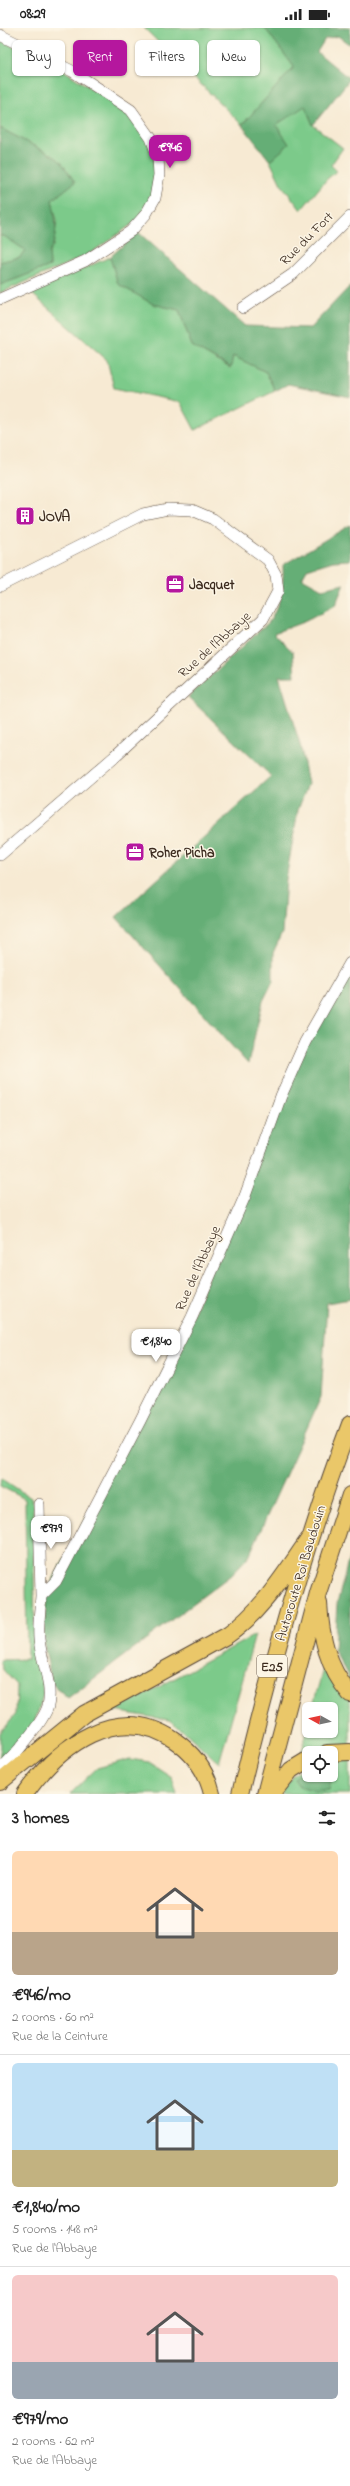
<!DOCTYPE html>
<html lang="en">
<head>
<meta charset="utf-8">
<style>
  :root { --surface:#fff; --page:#f6f6f6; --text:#222; --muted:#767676; --line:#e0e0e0; --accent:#b5179e }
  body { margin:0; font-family:"Indie Flower",sans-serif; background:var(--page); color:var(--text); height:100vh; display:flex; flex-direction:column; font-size:15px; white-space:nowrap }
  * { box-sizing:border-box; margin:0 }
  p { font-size:13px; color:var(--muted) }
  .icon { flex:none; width:22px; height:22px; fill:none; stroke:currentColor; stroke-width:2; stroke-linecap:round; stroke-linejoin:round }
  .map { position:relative; height:1766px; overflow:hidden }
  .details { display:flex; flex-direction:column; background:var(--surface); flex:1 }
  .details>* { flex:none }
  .banner { position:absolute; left:12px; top:12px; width:326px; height:36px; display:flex; gap:8px }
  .needle { width:26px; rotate:278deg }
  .fabs { position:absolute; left:302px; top:1674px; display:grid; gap:8px }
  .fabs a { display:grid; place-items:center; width:36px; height:36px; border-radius:6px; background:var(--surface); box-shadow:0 1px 3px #0004; font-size:20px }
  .price { position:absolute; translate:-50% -34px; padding:0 9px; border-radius:8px; background:#fff; color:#222; font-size:13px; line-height:26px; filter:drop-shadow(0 1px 2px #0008) }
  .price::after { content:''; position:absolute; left:50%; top:24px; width:12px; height:9px; margin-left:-6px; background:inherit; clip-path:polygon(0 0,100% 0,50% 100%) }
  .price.active { background:var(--accent); color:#fff }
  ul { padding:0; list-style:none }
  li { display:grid; align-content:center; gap:8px; height:212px; padding:0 12px }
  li+li { border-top:1px solid var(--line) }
  li span { display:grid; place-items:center; height:124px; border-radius:6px; color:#555 }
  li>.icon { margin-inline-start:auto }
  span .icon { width:72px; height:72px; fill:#fffc; stroke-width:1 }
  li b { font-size:17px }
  h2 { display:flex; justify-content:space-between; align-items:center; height:48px; padding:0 12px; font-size:17px }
  .tag { padding:0 14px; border-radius:6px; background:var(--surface); box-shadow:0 1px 3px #0004; font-size:14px; line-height:36px }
  .tag.active { background:var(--accent); color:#fff }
  .status { display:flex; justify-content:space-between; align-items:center; height:28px; padding:0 20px; background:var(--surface); direction:ltr }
  .status svg { height:11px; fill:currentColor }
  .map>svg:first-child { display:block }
</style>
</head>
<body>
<div class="status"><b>08:29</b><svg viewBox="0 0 49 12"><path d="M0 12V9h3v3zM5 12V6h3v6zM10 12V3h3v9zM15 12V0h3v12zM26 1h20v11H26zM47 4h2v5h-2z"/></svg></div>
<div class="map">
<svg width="350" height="1766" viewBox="0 0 350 1766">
  <rect width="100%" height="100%" fill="#fcf5e5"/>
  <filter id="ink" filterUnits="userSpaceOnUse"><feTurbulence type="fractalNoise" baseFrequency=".025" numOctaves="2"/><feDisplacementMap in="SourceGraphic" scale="8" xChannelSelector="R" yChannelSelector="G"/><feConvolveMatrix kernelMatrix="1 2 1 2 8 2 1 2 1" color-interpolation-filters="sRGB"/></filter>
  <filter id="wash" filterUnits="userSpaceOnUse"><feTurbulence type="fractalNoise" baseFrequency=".012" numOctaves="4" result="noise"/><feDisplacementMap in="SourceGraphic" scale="16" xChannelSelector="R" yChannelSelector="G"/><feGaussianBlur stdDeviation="0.9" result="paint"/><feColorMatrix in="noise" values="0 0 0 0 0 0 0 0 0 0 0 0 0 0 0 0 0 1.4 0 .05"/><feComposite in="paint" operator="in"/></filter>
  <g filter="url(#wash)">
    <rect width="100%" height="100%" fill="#f7ead3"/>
    <path fill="#7cca8a" stroke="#5c7a54" d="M 144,0 L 265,0 L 294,39 L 242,97 Z
      M 0,12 L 63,42 L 126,83 L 144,104 L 155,133 L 152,169 L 138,192 L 88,227 L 0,265 L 0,257 L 50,238 L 49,224 L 53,218 L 57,193 L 52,172 L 75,154 L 61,134 L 55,129 L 0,100 Z
      M 305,77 L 313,97 L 343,120 L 331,137 L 337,143 L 327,151 L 301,182 L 281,156 L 270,133 L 289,116 L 276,97 Z
      M 0,208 L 4,208 L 25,222 L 20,229 L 0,234 Z
      M 110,229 L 118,256 L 153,276 L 179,282 L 192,318 L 230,340 L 233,328 L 266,344 L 275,363 L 195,402 L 180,374 L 114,360 L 107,332 L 30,264 Z
      M 1,1450 L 31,1470 L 33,1475 L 35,1615 L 43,1650 L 43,1667 L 34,1696 L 0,1735 L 0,1706 L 16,1686 L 17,1657 L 4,1643 L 0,1632 L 27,1631 L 25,1471 L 0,1458 Z
      M 255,1607 L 219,1735 L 187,1706 L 169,1692 L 114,1683 Z
      M 323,1641 L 350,1671 L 350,1717 L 320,1720 L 301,1727 L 309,1695 L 309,1703 L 331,1703 L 331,1681 L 312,1681 Z
      M 331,1730 L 350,1730 L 350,1766 L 281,1766 L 292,1748 L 309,1735 L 309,1747 L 331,1747 Z
      M 130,1731 L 149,1734 L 172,1749 L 177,1766 L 70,1766 L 97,1740 Z"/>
    <path fill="#65ae76" stroke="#506c4a" d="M 265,0 L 350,0 L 350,17 L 338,8 L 325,11 L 317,24 L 350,51 L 313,97 L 305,78 L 276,97 L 289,116 L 270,133 L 242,97 L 294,39 Z
      M 0,100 L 55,129 L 61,134 L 75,154 L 52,172 C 56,189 59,208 49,224 L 50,238 L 0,257 L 0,234 L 20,229 L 25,222 L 4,208 L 0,208 Z
      M 138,204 L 245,298 L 310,300 L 350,258 L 350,369 L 288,356 L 275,363 L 266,344 L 233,328 L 231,340 L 192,318 L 179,282 L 153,276 L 118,256 L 110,229 Z
      M 350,497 L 350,532 L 333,533 L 307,541 L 302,550 L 322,561 L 344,556 L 335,578 L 306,593 L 274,605 L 293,624 L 295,648 L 279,648 L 301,720 L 308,756 L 298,782 L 286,851 L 282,905 L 273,925 L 273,953 L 263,973 L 248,1036 L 116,889 L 271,748 L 188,669 L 269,594 C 281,575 284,559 283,537 Z
      M 350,935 L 350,1271 L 327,1275 L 321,1369 L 249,1528 L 231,1547 L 68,1670 L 52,1656 L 43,1612 L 47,1563 L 192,1289 L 281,1068 Z
      M 350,1526 L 350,1652 L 334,1622 L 337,1576 Z
      M 309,1737 L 309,1747 L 321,1747 L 321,1750 L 331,1752 L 329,1762 L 315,1763 L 299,1758 L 294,1751 Z"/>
  </g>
  <g filter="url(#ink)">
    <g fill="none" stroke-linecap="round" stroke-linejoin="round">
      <defs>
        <path id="minor" d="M 0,7 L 72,43 L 131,82 L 151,110 L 158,129 L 159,147 L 155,170 L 146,186 L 131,203 L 85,233 L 0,271
          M 243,280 L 293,246 L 350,189
          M 0,558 L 143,486 L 168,481 L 192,482 L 213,491 L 268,532 L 276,547 L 278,563 L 263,591 L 114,729 L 0,827
          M 39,1476 L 41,1568
          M 0,1741 C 12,1731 44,1693 48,1678 C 53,1656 41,1633 39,1611 C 38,1597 40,1582 41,1568 L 56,1553 L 140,1393 L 192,1289 L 245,1168 L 281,1068 L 305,1014 L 350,935"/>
        <path id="highway" d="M 319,1575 C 321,1609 327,1639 350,1666
          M 327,1725 L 350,1724
          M 0,1754 L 84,1686 L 228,1607 C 263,1582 284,1546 309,1511
          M 25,1766 C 59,1718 117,1673 174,1712 C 193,1725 207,1744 212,1766
          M 240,1766 C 270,1641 304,1517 350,1396
          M 265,1766 L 318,1565 L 350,1467
          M 272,1766 L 291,1742 L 309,1731"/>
      </defs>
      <use href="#minor" stroke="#574739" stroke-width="12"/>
      <use href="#highway" stroke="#574739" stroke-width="18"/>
      <use href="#minor" stroke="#fff" stroke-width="11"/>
      <use href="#highway" stroke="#eac769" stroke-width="16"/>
    </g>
  </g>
  <defs>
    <symbol id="building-square" viewBox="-11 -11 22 22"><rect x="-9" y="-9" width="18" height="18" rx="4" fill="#b5179e" stroke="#fcf5e5"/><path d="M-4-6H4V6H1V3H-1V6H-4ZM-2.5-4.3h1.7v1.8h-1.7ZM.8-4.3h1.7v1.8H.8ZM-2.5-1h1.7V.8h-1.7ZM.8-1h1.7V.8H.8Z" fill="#fff"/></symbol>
    <symbol id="office-square" viewBox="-11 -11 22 22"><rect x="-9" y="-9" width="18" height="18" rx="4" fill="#b5179e" stroke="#fcf5e5"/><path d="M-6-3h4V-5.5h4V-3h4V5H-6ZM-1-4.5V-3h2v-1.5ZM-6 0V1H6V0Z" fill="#fff"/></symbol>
  </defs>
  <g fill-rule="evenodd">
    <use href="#building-square" x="14" y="477" width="22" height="22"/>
    <use href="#office-square" x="164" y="545" width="22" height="22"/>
    <use href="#office-square" x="124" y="813" width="22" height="22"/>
  </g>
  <g text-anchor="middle" stroke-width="3" stroke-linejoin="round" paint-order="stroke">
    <rect fill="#fcf5e5" stroke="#75675a" stroke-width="1" x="257" y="1627" width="30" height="22" rx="3"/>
    <g font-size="13" font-weight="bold" fill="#3b2a1e">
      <text x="272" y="1643">E25</text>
    </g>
    <g font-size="14" fill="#3b2a1e" stroke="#fcf5e5">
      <text transform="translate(306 210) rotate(-45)" y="5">Rue du Fort</text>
      <text transform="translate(214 616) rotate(-42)" y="5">Rue de l'Abbaye</text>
      <text transform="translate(197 1240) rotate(-66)" y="5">Rue de l'Abbaye</text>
      <text transform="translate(300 1545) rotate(-73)" y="5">Autoroute Roi Baudouin</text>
    </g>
    <g font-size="14" font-weight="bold" fill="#3b2a1e" stroke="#fcf5e5" text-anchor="start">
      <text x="39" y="493">JOVA</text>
      <text x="189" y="561">Jacquet</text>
      <text x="149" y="829">Roher Picha</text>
    </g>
  </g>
</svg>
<div class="fabs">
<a><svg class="needle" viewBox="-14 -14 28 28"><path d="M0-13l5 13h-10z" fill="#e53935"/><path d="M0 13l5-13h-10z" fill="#767676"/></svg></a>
<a><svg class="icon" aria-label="locate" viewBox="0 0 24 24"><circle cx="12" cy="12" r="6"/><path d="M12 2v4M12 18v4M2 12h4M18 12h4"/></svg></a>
</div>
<b class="price active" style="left:170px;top:141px">€946</b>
<b class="price" style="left:156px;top:1335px">€1,840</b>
<b class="price" style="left:51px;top:1522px">€979</b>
<div class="banner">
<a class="tag">Buy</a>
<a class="tag active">Rent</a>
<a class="tag">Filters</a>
<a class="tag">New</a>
</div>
</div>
<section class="details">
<h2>3 homes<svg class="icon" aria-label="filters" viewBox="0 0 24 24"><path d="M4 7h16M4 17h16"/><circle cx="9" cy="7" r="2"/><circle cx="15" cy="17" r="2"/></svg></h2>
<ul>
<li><span style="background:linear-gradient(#ffd9b3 65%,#b9a48a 0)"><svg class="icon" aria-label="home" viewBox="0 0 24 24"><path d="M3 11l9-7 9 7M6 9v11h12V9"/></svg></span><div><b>€946/mo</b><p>2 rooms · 60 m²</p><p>Rue de la Ceinture</p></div></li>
<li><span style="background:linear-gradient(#bfe0f5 70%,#c2b280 0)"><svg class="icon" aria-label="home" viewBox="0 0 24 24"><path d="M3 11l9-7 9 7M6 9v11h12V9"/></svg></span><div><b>€1,840/mo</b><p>5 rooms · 148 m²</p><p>Rue de l'Abbaye</p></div></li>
<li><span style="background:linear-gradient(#f6c9c9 70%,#9aa5b1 0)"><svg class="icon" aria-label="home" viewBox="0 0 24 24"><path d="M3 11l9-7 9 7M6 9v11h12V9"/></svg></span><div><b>€979/mo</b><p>2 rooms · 62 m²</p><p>Rue de l'Abbaye</p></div></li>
</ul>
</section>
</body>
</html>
